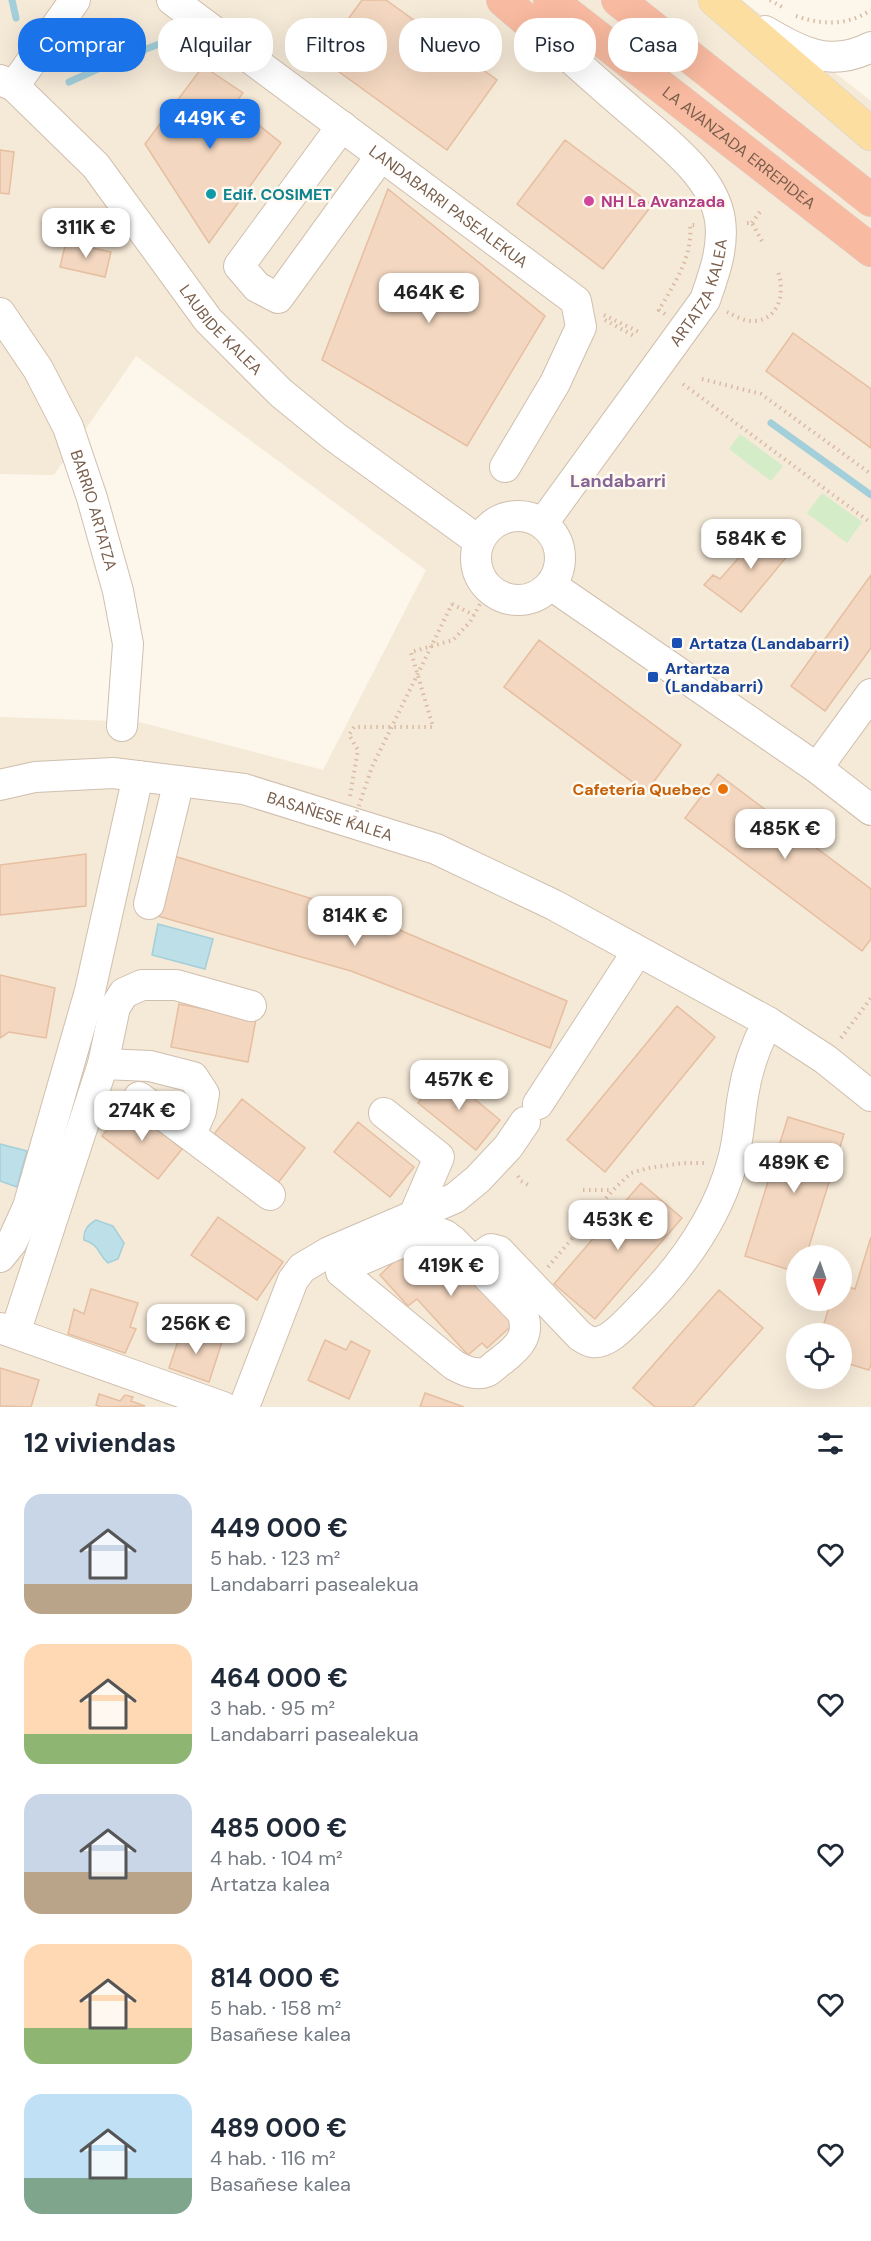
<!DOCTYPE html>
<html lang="es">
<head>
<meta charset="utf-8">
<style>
  :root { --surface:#fff; --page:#f6f6f7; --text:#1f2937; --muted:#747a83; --accent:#1a73e8 }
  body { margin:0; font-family:"DM Sans",sans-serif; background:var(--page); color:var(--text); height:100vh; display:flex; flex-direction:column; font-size:22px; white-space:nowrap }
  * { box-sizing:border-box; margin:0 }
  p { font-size:20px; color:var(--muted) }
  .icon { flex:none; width:33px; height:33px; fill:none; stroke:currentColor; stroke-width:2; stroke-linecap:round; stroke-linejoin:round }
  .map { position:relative; height:1407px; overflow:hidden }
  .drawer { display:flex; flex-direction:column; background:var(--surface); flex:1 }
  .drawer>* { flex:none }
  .hud { position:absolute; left:18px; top:18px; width:836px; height:54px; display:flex; gap:12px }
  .needle { width:39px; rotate:182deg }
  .buttons { position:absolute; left:786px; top:1245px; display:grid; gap:12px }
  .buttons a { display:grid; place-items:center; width:66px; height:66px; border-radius:50%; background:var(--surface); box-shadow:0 6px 24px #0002; font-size:30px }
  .price { position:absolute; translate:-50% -51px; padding:0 14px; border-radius:12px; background:#fff; color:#222; font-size:20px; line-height:39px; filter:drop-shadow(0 2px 3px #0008) }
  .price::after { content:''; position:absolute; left:50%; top:36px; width:18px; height:14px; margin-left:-9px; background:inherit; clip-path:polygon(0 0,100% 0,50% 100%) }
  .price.on { background:var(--accent); color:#fff }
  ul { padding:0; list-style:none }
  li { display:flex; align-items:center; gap:18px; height:150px; padding:0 24px }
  li span { display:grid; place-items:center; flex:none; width:168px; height:120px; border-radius:18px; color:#555 }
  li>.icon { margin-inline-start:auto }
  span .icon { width:72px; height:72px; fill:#fffc; stroke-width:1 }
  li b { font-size:26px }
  h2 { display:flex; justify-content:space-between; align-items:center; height:72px; padding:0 24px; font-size:26px }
  .chip { padding:0 21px; border-radius:24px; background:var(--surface); box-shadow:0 6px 24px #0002; font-size:21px; line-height:54px }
  .chip.on { background:var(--accent); color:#fff }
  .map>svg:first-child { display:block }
</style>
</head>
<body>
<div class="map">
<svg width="871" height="1407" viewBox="0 0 871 1407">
  <rect width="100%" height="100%" fill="#fdf6ea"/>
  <path fill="#f5e9d7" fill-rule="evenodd" d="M 0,0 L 742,0 L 871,101 L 871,1407 L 0,1407 L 0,717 L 139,722 L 323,770 L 426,570 L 136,356 L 54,475 L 0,474 ZM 796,1256 L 842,1256 L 842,1300 L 796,1300 ZM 796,1334 L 842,1334 L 842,1378 L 796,1378 Z"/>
  <path fill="#d4ecc7" d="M 740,434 L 783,466 L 771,481 L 729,449 Z
    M 822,493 L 862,522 L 847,543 L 807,513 Z"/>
  <path fill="#bde0e8" stroke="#a3cfda" stroke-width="1.5" d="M 158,924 L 213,939 L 205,969 L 152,955 Z
    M 0,1144 L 27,1151 L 17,1187 L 0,1181 Z
    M 96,1220 L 113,1226 L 124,1243 L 118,1259 L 108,1263 C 97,1253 100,1245 84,1240 C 83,1230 88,1225 96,1220 Z"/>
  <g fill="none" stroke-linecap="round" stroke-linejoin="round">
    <path stroke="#a3cfda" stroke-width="7" d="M 12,0 L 16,18
      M 77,60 L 122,58 L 178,37
      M 69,82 L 118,60
      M 771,423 L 871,495"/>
  </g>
  <path fill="#f3d7c0" stroke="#e6bea0" stroke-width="1.5" d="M 362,0 L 386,0 L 497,80 L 447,150 L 320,58 Z
    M 203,66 L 243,93 L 234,105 L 281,143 L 209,243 L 145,144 Z
    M 565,140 L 652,205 L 603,269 L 517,204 Z
    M 0,150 L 14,152 L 9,194 L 0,193 Z
    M 388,189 L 545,316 L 467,446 L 322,360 Z
    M 66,242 L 111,252 L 105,277 L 60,267 Z
    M 793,333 L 871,389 L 871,448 L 766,371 Z
    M 767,526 L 793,549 L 741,612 L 704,585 L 713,575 L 720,579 Z
    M 871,575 L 871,648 L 825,711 L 791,686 Z
    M 539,640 L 681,745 L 646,792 L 504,687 Z
    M 718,774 L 871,889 L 871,939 L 862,951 L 685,818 Z
    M 86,854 L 86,906 L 0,915 L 0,865 Z
    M 171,855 L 364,915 L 567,1001 L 550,1048 L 351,971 L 154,915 Z
    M 0,975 L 55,988 L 46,1038 L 9,1032 L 0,1038 Z
    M 179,1004 L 256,1019 L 248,1062 L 171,1047 Z
    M 677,1006 L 715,1037 L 605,1172 L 567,1140 Z
    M 443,1073 L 500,1120 L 476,1150 L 418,1103 Z
    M 242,1099 L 305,1148 L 278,1183 L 214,1134 Z
    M 127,1105 L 182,1149 L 158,1179 L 102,1136 Z
    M 788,1117 L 844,1134 L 806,1256 L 796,1256 L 796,1272 L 745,1256 Z
    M 358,1122 L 414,1167 L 390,1197 L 334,1152 Z
    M 641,1183 L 682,1218 L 595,1319 L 554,1284 Z
    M 218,1217 L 283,1262 L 257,1300 L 191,1255 Z
    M 871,1237 L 871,1364 L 869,1370 L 842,1362 L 842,1334 L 821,1334 L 831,1300 L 842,1300 L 842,1285 L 855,1289 Z
    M 441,1238 L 517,1321 L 487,1348 L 482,1343 L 468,1355 L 417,1299 L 408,1306 L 380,1275 L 400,1256 L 410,1267 Z
    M 91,1289 L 138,1303 L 130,1327 L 136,1329 L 125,1353 L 68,1334 L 74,1309 L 84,1314 Z
    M 719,1290 L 763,1328 L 693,1407 L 655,1407 L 633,1388 Z
    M 182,1329 L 222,1342 L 209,1382 L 169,1368 Z
    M 325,1340 L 346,1350 L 351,1341 L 370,1351 L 349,1399 L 308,1380 Z
    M 0,1368 L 39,1380 L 31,1407 L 0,1406 Z
    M 425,1393 L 464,1407 L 420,1407 Z
    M 99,1394 L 120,1401 L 125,1395 L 133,1397 L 131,1401 L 145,1406 L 101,1407 L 96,1405 Z"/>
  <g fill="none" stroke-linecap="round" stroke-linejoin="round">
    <defs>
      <g id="minor">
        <path id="s1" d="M 172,0 L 576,301 L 581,327 L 555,383 L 505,467"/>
        <path d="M 765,31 C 801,52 830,68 871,47"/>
        <path id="s2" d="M 0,80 L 14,86 L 96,166 L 208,320 L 281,393 L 335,437 L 479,541"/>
        <path d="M 14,86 L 75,0"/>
        <path d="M 342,126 L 239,266 L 257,287 L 278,298 L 381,156"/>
        <path id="s3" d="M 0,313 L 38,369 L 68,427 L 92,498 L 118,591 L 128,644 L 122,726"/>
        <circle cx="518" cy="558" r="42"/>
        <path id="s4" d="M 543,523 L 705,300 C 714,274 724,248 720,220 C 714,176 663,139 632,112 C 607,91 583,69 559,48"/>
        <path d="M 551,585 L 817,768 L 871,810"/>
        <path d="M 817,768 L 871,694"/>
        <path id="s5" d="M 0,785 L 35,777 L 113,773 L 244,789 L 436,849 L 554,905 L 768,1022 L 825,1059 L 871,1096"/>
        <path d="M 149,904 L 179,781"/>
        <path d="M 103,1064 L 150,1066 L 193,1077 L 204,1094 L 201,1111 L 191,1134"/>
        <path d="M 139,1097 L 270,1195"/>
        <path d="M 538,1104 L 637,952"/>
        <path d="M 384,1113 L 439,1157 L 415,1213"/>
        <path d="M 434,1231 L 445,1235 L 453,1241 L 522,1312 C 531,1335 519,1347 502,1360 C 497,1363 491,1370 486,1372 C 475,1376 463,1370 454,1365 L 341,1272 L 349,1265 L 421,1234 Z"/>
        <path d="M 0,1257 L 12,1242 L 28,1207 L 90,991 L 138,776"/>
        <path d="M 473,1262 L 491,1249 L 499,1251 L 580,1336 C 583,1338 589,1342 592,1342 C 608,1344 624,1325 634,1315 C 676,1274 716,1221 732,1163 C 739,1141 739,1118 743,1096 C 747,1069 755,1046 768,1022"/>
        <path d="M 0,1328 L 223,1407"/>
        <path d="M 15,1333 L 103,1064 L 115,1007 L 124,993 L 142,985 L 176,985 L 251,1006"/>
        <path d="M 244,1407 L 293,1280 L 302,1268 L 329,1252 L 455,1198 L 478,1179 L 508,1147 L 525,1122"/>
      </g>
      <path id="major" d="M 715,0 L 871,134"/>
      <g id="highway">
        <path d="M 503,0 L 559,48"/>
        <path id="s6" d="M 550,0 L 871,250"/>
        <path d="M 618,0 L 871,200"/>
      </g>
    </defs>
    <use href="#minor" stroke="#d0bfae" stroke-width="32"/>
    <use href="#major" stroke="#d9d2cd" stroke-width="34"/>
    <use href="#highway" stroke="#d9d2cd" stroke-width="34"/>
    <path stroke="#d9baa3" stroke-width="4" stroke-dasharray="1.5 4.5" stroke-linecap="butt" d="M 770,0 L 782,7
      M 796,16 C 822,25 847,26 871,10
      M 747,223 L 752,223 L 762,241
      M 752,223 L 762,209
      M 727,312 C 735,316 745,322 755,321 C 780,319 785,291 778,272
      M 665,314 L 659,310 C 674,284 693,257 690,225 L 695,225
      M 604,315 L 641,333
      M 605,320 L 636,337
      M 702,379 L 761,394 L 871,474
      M 683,384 L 871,523
      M 452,604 L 474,615
      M 350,796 L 358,750 L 349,735 L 354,727 L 433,727 L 411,652 L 453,640 L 470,622 L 489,588
      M 841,1038 L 871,998
      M 518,1176 L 521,1181 L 528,1185
      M 583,1190 L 612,1190
      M 548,1267 L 613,1190 L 631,1173 L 648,1168 L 684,1163 L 704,1163"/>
    <use href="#minor" stroke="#fff" stroke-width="30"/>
    <use href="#major" stroke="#fcdea1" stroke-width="33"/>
    <use href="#highway" stroke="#f8baa0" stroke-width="33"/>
    <path stroke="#d9baa3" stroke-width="4" stroke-dasharray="1.5 4.5" stroke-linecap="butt" d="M 353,823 L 372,767 L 452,604"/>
  </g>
  <circle fill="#0f9aa8" stroke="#fffaf1" stroke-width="2" cx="211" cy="194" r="6"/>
  <circle fill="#d1479c" stroke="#fffaf1" stroke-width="2" cx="589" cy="201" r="6"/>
  <g fill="#1a4fb4" stroke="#fffaf1" stroke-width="2">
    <rect x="671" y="637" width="12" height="12" rx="3"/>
    <rect x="647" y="671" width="12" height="12" rx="3"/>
  </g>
  <circle fill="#e8710a" stroke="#fffaf1" stroke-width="2" cx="723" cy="789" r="6"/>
  <g text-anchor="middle" stroke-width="5" stroke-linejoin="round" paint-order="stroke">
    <g font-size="16" fill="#795e4b" stroke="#fffaf1">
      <text dy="6" stroke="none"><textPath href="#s6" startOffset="240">LA AVANZADA ERREPIDEA</textPath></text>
      <text dy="6" stroke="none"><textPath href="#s1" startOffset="345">LANDABARRI PASEALEKUA</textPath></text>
      <text dy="6" stroke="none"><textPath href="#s4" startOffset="280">ARTATZA KALEA</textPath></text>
      <text dy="6" stroke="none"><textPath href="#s2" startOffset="336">LAUBIDE KALEA</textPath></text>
      <text dy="6" stroke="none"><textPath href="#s3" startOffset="220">BARRIO ARTATZA</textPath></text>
      <text dy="6" stroke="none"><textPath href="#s5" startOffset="336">BASAÑESE KALEA</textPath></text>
    </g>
    <g font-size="16" font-weight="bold" fill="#0d838f" stroke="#fffaf1" text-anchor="start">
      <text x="223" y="200">Edif. COSIMET</text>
    </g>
    <g font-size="16" font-weight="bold" fill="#b23c85" stroke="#fffaf1" text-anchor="start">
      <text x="601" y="207">NH La Avanzada</text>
    </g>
    <g font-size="16" font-weight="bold" fill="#164399" stroke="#fffaf1" text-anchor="start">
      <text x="689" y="649">Artatza (Landabarri)</text>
      <text x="665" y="674">Artartza<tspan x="665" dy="18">(Landabarri)</tspan></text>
    </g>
    <g font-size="16" font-weight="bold" fill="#c56008" stroke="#fffaf1" text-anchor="end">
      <text x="711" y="795">Cafetería Quebec</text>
    </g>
    <g font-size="18" font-weight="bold" fill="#866495" stroke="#fffaf1">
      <text x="618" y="487">Landabarri</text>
    </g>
  </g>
</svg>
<div class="buttons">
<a><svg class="needle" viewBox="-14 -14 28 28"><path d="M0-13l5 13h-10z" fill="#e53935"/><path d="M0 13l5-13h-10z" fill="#747a83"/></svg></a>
<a><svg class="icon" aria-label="locate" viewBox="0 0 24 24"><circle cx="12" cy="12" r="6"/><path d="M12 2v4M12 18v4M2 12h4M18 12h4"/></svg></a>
</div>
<b class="price on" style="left:210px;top:150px">449K €</b>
<b class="price" style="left:86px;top:259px">311K €</b>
<b class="price" style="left:429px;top:324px">464K €</b>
<b class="price" style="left:751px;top:570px">584K €</b>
<b class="price" style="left:785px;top:860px">485K €</b>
<b class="price" style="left:355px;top:947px">814K €</b>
<b class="price" style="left:459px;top:1111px">457K €</b>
<b class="price" style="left:142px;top:1142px">274K €</b>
<b class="price" style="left:794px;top:1194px">489K €</b>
<b class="price" style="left:618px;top:1251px">453K €</b>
<b class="price" style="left:451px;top:1297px">419K €</b>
<b class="price" style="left:196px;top:1355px">256K €</b>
<div class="hud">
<a class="chip on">Comprar</a>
<a class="chip">Alquilar</a>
<a class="chip">Filtros</a>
<a class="chip">Nuevo</a>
<a class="chip">Piso</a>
<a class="chip">Casa</a>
</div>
</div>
<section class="drawer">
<h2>12 viviendas<svg class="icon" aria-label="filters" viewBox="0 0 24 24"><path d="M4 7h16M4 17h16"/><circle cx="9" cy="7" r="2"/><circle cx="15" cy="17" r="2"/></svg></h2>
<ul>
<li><span style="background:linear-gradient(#c9d6e8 75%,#b9a48a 0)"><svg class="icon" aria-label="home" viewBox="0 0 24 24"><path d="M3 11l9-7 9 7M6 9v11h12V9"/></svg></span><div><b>449 000 €</b><p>5 hab. · 123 m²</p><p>Landabarri pasealekua</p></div><svg class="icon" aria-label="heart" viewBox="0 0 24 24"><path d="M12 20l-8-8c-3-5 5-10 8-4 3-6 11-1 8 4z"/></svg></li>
<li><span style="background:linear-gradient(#ffd9b3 75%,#8fb573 0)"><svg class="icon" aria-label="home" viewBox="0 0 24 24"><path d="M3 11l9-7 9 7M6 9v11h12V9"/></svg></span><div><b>464 000 €</b><p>3 hab. · 95 m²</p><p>Landabarri pasealekua</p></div><svg class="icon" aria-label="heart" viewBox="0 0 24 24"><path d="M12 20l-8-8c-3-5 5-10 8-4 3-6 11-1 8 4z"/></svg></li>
<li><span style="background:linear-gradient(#c9d6e8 65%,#b9a48a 0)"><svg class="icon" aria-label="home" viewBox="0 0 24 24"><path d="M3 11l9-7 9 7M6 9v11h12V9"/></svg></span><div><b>485 000 €</b><p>4 hab. · 104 m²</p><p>Artatza kalea</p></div><svg class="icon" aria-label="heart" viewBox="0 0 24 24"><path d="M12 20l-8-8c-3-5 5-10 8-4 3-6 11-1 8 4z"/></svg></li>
<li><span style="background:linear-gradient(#ffd9b3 70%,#8fb573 0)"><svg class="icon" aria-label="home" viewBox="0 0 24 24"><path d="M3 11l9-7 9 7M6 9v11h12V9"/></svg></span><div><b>814 000 €</b><p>5 hab. · 158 m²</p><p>Basañese kalea</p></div><svg class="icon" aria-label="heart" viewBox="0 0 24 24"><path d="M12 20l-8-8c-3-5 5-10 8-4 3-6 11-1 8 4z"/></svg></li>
<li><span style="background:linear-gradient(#bfe0f5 70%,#7fa58c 0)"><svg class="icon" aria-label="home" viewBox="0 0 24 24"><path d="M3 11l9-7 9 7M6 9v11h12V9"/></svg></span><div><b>489 000 €</b><p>4 hab. · 116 m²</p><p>Basañese kalea</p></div><svg class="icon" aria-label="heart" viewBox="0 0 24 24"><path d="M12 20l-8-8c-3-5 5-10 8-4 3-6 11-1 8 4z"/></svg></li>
</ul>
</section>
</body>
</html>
